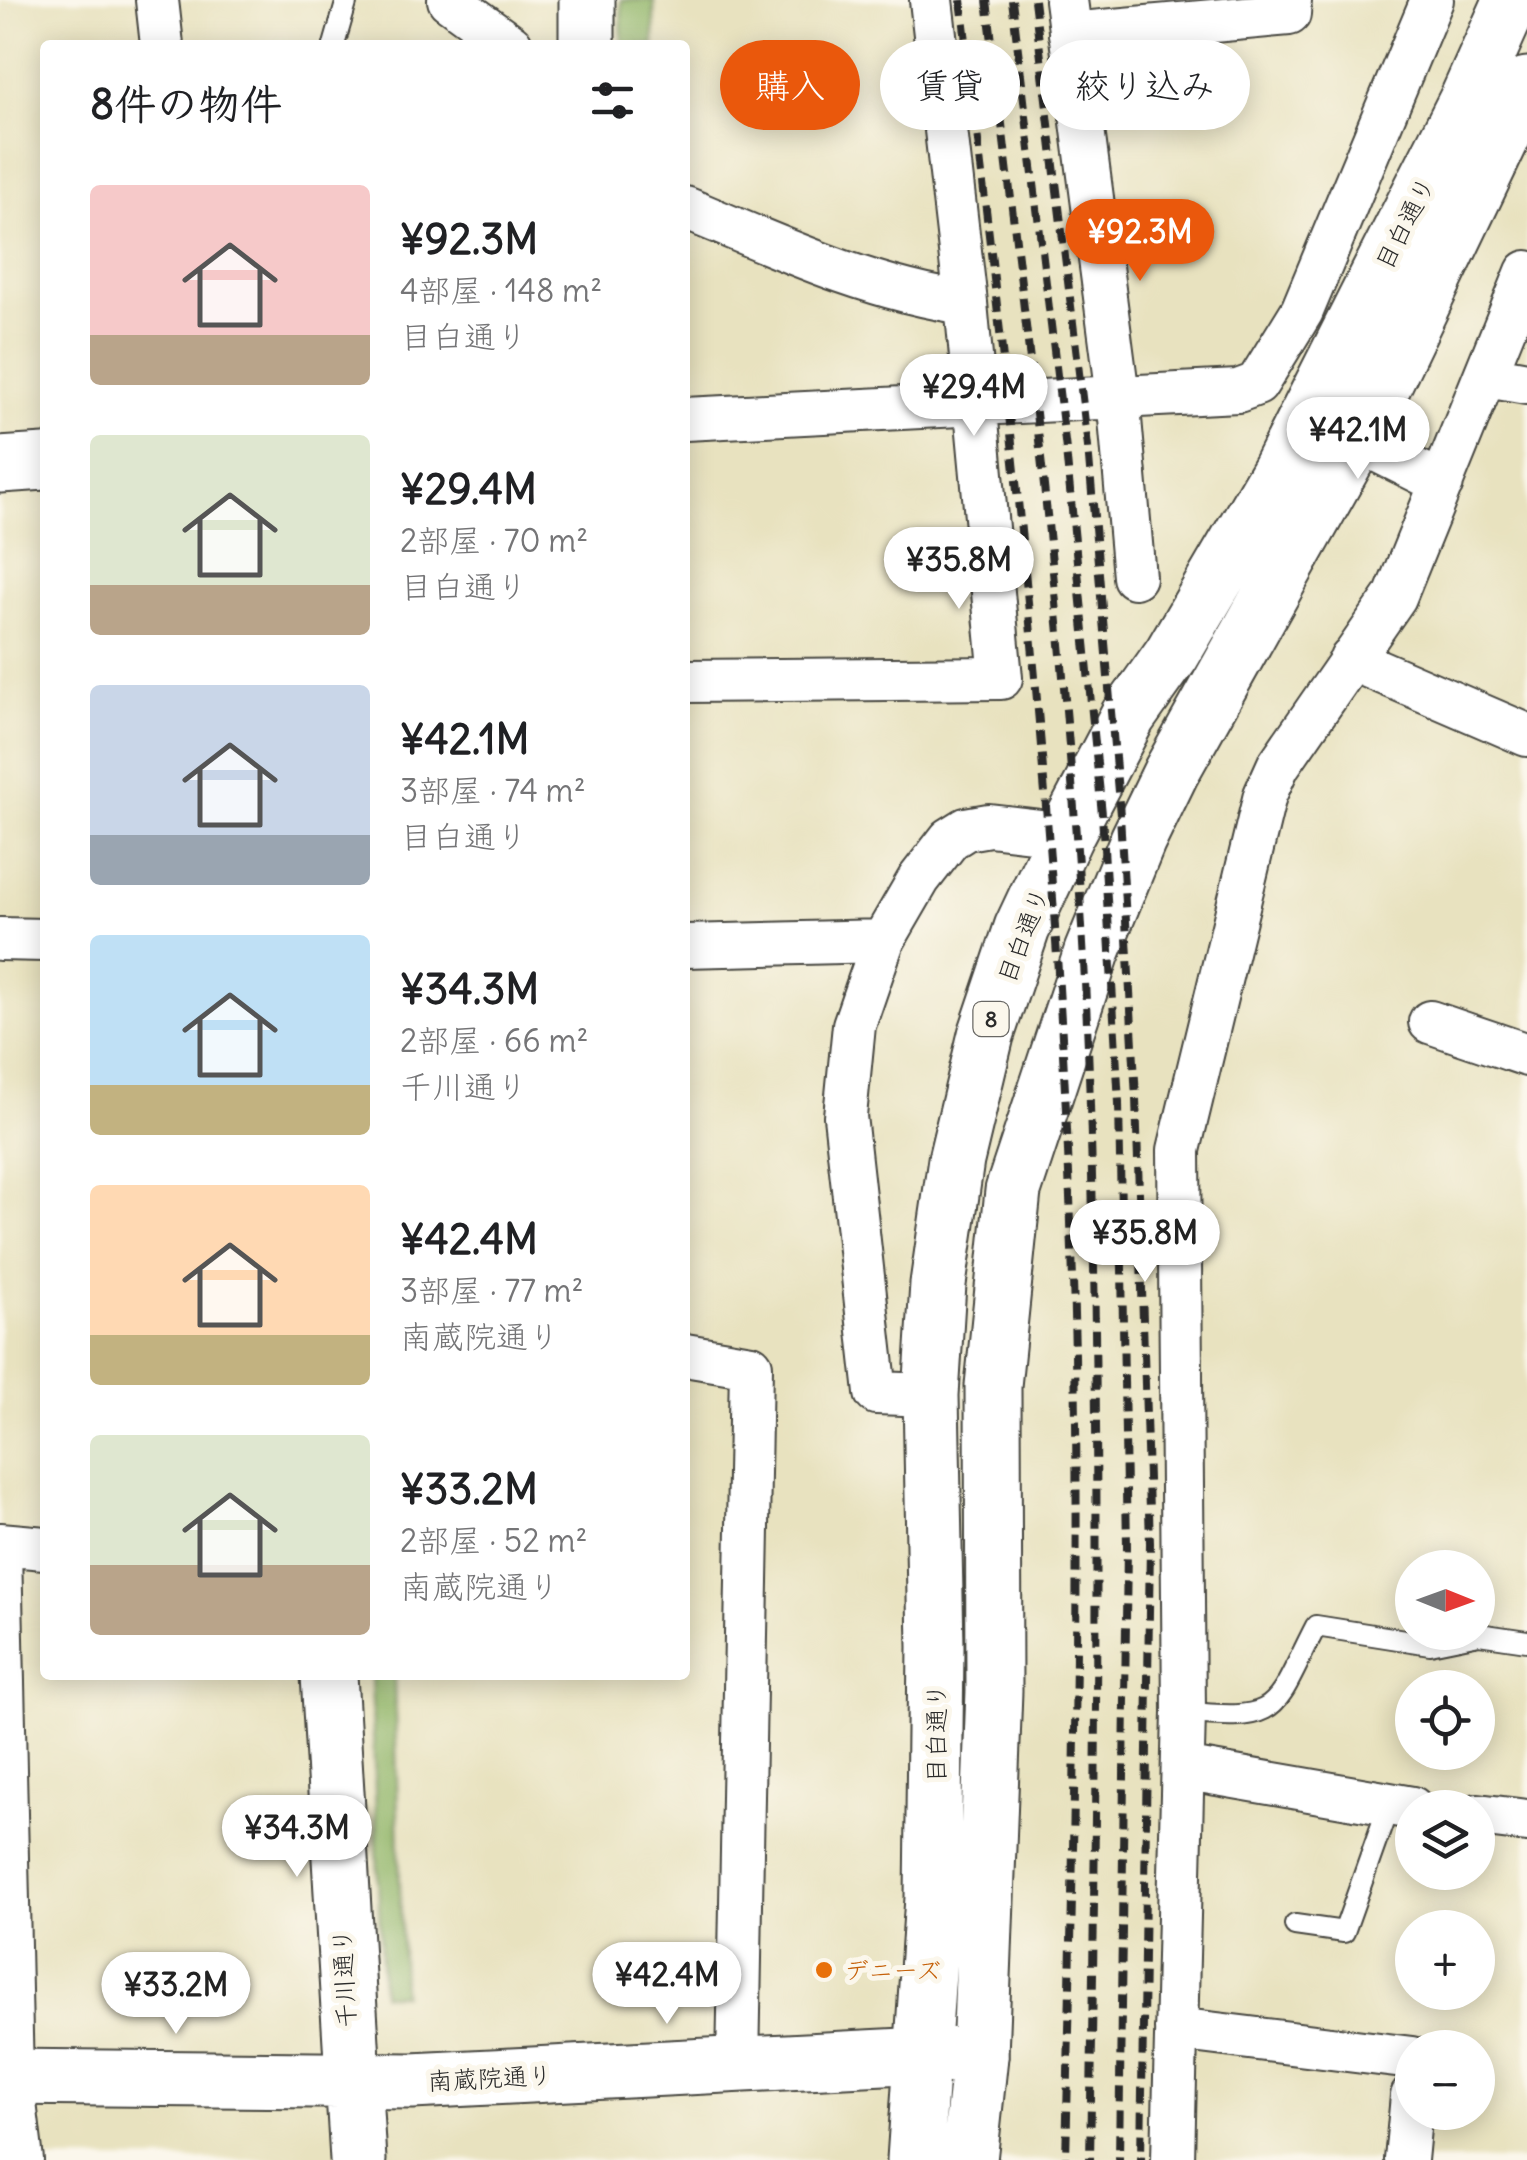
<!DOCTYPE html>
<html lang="ja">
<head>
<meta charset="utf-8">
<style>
  :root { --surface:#fff; --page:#f6f6f6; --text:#202124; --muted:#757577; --accent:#ea580c }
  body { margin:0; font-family:Delius,"Klee One",sans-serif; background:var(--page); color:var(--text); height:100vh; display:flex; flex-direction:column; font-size:38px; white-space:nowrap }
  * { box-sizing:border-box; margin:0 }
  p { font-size:32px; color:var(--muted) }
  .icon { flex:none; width:55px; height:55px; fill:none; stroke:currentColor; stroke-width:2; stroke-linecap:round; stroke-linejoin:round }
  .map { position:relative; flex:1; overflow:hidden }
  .details { position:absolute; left:40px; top:40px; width:650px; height:1640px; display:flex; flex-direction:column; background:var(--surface); border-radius:10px; box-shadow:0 5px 25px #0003 }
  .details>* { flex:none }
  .hud { position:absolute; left:720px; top:40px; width:655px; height:90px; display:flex; gap:20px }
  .needle { width:65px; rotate:91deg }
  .controls { position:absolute; left:1395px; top:1550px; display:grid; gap:20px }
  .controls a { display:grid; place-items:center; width:100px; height:100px; border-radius:50%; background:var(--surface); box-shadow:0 5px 25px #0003; font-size:50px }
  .price { position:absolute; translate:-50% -85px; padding:0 22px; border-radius:35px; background:#fff; color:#222; font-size:32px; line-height:65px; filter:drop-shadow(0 2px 5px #0008) }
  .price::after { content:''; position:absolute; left:50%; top:60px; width:30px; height:22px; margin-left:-15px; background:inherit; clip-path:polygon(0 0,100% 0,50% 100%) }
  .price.on { background:var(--accent); color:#fff }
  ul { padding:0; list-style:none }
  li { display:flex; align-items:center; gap:30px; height:250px; padding:0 50px }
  li span { display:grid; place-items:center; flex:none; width:280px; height:200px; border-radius:10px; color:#555 }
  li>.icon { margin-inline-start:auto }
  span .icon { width:120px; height:120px; fill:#fffc; stroke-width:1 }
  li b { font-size:42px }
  h2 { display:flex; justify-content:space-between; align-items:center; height:120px; padding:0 50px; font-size:42px }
  .tag { padding:0 35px; border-radius:45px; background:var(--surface); box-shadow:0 5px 25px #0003; font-size:35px; line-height:90px }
  .tag.on { background:var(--accent); color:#fff }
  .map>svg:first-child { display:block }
</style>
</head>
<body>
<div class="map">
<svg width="1527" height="2160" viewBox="0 0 1527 2160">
  <rect width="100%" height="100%" fill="#fbf7ec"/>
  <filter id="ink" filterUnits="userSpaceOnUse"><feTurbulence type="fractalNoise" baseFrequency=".01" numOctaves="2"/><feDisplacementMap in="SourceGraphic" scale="20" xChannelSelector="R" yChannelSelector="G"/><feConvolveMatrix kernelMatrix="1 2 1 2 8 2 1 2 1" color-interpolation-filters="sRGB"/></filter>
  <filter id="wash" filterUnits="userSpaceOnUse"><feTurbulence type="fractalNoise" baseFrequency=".0048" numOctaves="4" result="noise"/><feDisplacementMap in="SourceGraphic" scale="40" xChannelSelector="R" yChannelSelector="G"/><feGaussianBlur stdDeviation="2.25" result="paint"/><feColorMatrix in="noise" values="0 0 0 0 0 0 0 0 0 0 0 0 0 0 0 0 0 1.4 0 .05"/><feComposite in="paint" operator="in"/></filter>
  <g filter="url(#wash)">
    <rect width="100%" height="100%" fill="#e8e2bf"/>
    <path fill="#92b669" stroke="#5e704a" stroke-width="2.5" d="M 621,0 L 654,0 L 654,45 L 622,45 Z
      M 371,1675 L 394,1675 L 403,1994 L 382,1994 Z"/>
  </g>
  <g filter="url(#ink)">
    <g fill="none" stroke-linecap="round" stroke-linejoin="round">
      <defs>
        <path id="lane" d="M 334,45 L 347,0
          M 1184,1712 C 1284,1723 1273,1709 1316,1626 L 1430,1644 L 1479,1634 L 1527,1641
          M 1295,1925 L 1344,1932 L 1389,1805"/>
        <path id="street" d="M 157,0 L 162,45
          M 449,0 L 511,45
          M 1066,0 L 1118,396 L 1134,577
          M 1070,34 L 1289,14 L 1290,0
          M 685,208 C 774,245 870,290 966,303
          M 1487,376 L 1527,383
          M 685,419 L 1238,391 L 1257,384 L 1302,311 L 1432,0
          M 1330,427 L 1442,483
          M 1351,659 L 1527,735
          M 685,681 L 1001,678 L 966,303 L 931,0
          M 0,939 L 45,940
          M 685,946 L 883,941
          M 1430,1022 L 1527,1055
          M 685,1355 L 751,1366 L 738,2066
          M 931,1395 L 876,1393 L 845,1116 L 854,1025 L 883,941 L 919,879 L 950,839 L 966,829 L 989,825 L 1066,834
          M 0,1544 L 45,1548
          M 0,1550 L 12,2078 L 22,2160
          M 1183,1768 L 1412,1808
          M 1478,1815 L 1527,1821
          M 1176,2029 L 1412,2058
          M 1173,2160 L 1184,1712 L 1179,1150 L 1265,795 L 1278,766 L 1395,597 L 1527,272
          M 1406,2160 L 1412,2096"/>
        <path id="secondary" d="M 587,45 L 587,0
          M 0,465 L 45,462
          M 329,1675 L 358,2160
          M 0,2077 L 412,2081 L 924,2055 L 980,2056"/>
        <path id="primary" d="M 915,2160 L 933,1898 L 936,1647 L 931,1395 L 938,1284 L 956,1160 L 986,1035 L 1022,928 L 1066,834 L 1128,716 L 1172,654 L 1279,471 L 1468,98 L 1512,0
          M 969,2160 L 980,2056 L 994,1691 L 993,1386 L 1013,1191 L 1092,952 L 1138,840 L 1171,772 L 1357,440 L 1527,85"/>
      </defs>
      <use href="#lane" stroke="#474641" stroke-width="24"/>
      <use href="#street" stroke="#474641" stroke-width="46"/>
      <use href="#secondary" stroke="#474641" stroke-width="59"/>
      <use href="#primary" stroke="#474641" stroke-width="59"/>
      <use href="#lane" stroke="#fff" stroke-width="20"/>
      <use href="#street" stroke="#fff" stroke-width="42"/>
      <use href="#secondary" stroke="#fff" stroke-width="55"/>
      <use href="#primary" stroke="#fff" stroke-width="55"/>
      <path stroke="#2b2b2b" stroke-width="8" stroke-dasharray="15 8" stroke-linecap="butt" d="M 961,0 C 1016,450 1065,901 1075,1355 C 1080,1623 1072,1892 1066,2160
        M 987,0 C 1031,367 1079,735 1090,1105 C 1101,1457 1096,1808 1090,2160
        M 1012,0 L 1066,450 L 1102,814 L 1119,1103 L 1127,1546 L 1119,2160
        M 1034,0 L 1088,447 L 1120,815 L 1136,1098 L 1150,1543 L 1141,2160"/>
    </g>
  </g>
  <circle fill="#e8710a" stroke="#fbf7ec" stroke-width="4" cx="824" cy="1970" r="10"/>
  <g text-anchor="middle" stroke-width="10" stroke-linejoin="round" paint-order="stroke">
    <rect fill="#fbf7ec" stroke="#696865" stroke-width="2.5" x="973.5" y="1002" width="35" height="34" rx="8"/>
    <g font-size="22" font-weight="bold" fill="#2b2b2b">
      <text x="991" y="1027">8</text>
    </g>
    <g font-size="25" fill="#2b2b2b" stroke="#fbf7ec">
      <text transform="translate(1405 223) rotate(-63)" y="9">目白通り</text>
      <text transform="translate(1023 935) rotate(-69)" y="9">目白通り</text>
      <text transform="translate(936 1733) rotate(-90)" y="9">目白通り</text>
      <text transform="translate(344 1978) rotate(-93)" y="9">千川通り</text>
      <text transform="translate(490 2078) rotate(-3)" y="9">南蔵院通り</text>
    </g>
    <g font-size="25" fill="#c56008" stroke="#fbf7ec" text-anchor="start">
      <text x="844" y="1979">デニーズ</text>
    </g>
  </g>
</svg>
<div class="controls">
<a><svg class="needle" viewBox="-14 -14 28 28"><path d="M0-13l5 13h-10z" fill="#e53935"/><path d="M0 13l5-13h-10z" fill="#757577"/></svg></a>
<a><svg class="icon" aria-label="locate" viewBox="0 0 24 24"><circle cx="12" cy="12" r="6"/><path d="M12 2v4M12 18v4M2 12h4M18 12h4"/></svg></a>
<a><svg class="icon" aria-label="layers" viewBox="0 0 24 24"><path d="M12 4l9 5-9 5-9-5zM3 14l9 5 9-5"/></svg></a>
<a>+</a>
<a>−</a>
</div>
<b class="price on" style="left:1140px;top:284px">¥92.3M</b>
<b class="price" style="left:974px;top:439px">¥29.4M</b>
<b class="price" style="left:1358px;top:482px">¥42.1M</b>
<b class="price" style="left:959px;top:612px">¥35.8M</b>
<b class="price" style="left:1145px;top:1285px">¥35.8M</b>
<b class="price" style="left:297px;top:1880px">¥34.3M</b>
<b class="price" style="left:667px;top:2027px">¥42.4M</b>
<b class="price" style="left:176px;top:2037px">¥33.2M</b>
<div class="hud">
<a class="tag on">購入</a>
<a class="tag">賃貸</a>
<a class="tag">絞り込み</a>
</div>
<section class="details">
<h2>8件の物件<svg class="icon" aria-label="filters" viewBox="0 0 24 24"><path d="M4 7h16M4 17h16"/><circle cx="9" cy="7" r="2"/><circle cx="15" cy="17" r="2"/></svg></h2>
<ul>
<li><span style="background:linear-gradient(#f6c9c9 75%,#b9a48a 0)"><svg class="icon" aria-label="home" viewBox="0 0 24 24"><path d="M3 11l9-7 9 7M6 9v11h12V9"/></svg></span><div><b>¥92.3M</b><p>4部屋 · 148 m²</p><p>目白通り</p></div></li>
<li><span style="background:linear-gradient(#dfe7d0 75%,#b9a48a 0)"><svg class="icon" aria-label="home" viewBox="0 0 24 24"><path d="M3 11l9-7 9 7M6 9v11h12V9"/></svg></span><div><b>¥29.4M</b><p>2部屋 · 70 m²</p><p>目白通り</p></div></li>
<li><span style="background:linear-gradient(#c9d6e8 75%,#9aa5b1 0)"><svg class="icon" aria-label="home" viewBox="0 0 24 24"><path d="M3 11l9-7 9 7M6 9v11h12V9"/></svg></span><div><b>¥42.1M</b><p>3部屋 · 74 m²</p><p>目白通り</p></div></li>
<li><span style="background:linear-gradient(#bfe0f5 75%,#c2b280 0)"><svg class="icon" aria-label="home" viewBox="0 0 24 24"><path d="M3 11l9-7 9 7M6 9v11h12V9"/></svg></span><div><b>¥34.3M</b><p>2部屋 · 66 m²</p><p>千川通り</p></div></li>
<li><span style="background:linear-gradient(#ffd9b3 75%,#c2b280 0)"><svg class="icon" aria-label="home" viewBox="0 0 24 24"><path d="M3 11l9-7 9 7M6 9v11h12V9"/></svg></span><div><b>¥42.4M</b><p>3部屋 · 77 m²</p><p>南蔵院通り</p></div></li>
<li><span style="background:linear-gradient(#dfe7d0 65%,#b9a48a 0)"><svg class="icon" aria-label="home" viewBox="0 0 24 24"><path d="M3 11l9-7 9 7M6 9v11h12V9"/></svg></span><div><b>¥33.2M</b><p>2部屋 · 52 m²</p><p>南蔵院通り</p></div></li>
</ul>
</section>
</div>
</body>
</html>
